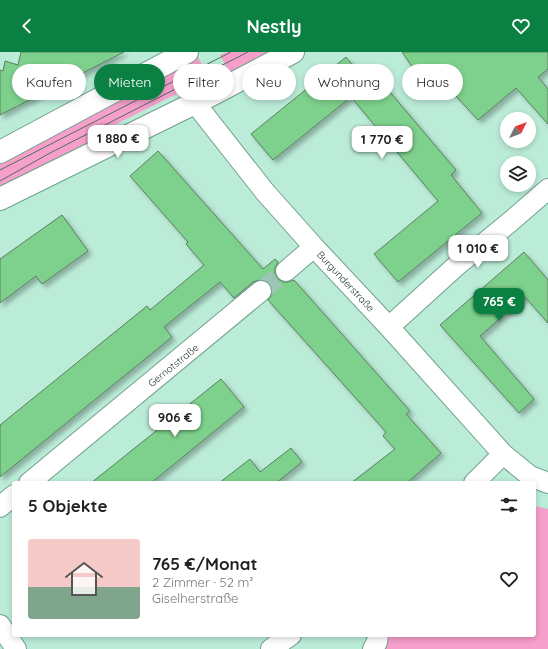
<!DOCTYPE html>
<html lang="de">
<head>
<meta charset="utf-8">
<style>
  :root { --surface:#fff; --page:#f6f6f6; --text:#202124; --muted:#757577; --line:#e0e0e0; --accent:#0b8043 }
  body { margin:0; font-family:Quicksand,sans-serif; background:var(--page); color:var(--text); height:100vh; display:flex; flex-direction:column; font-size:15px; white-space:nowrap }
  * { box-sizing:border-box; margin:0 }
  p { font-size:13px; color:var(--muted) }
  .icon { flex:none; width:22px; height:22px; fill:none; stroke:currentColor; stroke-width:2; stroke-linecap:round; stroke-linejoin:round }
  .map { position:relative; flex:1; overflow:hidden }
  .sheet { position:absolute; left:12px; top:429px; width:524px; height:156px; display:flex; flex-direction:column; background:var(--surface); border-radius:4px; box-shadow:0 2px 6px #0003 }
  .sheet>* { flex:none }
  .hud { position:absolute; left:12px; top:12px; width:524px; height:36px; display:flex; gap:8px }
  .needle { width:26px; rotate:48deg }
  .tools { position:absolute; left:500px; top:60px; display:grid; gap:8px }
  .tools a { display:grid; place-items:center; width:36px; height:36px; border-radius:50%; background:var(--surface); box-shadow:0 2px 6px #0003; font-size:20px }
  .price { position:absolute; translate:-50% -34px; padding:0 9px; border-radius:8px; background:#fff; color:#222; font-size:13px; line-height:26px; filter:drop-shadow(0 1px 2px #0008) }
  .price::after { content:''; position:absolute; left:50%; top:24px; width:12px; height:9px; margin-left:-6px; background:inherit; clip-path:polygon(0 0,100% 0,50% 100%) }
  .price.current { background:var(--accent); color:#fff }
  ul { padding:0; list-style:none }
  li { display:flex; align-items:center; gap:12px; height:100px; padding:0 16px }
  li+li { border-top:1px solid var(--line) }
  li span { display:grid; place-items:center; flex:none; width:112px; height:80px; border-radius:4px; color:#555 }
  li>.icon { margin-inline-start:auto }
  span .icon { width:48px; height:48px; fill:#fffc; stroke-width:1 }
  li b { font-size:17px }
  h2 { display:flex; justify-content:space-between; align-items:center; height:48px; padding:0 16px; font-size:17px }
  .chip { padding:0 14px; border-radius:18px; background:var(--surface); box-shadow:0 2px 6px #0003; font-size:14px; line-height:36px }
  .chip.current { background:var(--accent); color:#fff }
  header { display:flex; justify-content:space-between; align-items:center; height:52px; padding:0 16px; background:var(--accent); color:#fff; font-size:18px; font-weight:800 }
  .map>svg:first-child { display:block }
</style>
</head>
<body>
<header><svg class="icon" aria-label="back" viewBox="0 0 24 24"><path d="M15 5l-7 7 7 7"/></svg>Nestly<svg class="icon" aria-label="heart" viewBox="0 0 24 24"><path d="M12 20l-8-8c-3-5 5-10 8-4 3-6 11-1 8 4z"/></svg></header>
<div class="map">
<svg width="548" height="597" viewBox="0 0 548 597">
  <defs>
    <filter id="shadow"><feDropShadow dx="3.5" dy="3.5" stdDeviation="2" flood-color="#0004"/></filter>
  </defs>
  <rect width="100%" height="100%" fill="#bbecd8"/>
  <path fill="#f69fcb" d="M 227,0 L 272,0 L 231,23 L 220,3 Z
    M 198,5 L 209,26 L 104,78 L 107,85 L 0,137 L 0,112 L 160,28 Z
    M 534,454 L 548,457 L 548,597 L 373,597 L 378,583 L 534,583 Z"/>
  <path fill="#7ed18c" stroke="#5d7e61" filter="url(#shadow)" d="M 21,0 L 124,0 L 0,63 L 0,18 L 3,19 L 5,9 L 18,13 Z
    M 402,0 L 548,0 L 548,17 L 538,25 L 548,37 L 548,72 L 516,36 L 478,68 L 431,17 L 415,19 Z
    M 346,5 L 374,40 L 383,32 L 456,118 L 451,123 L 482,161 L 398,230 L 374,202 L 438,149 L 351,45 L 273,108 L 251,82 Z
    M 158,99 L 263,217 L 275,207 L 278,210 L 275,216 L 275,221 L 278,227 L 283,230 L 288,230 L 294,228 L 410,359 L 406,362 L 441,401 L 407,431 L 351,431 L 395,397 L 383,384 L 386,380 L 268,248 L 272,243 L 272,237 L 270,232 L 265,228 L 259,228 L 253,230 L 234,246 L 220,230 L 164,275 L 172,285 L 0,425 L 0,373 L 147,254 L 150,258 L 204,213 L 186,192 L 188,190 L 130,124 Z
    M 62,163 L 88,199 L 42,232 L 36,224 L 0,251 L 0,207 Z
    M 524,200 L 548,228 L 548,271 L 525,245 L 480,284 L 534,347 L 519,361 L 440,273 Z
    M 221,327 L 244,355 L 151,431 L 91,431 Z
    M 291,396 L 302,410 L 276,431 L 219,431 L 250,407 L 260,420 Z"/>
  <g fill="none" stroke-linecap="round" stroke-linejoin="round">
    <path stroke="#9bc6b4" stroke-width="20" stroke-dasharray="20 10" stroke-linecap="butt" d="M 261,239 L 286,219"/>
    <defs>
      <path id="minor" d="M 195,51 L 265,140 L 314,195 L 389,275 L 503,402
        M 286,219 L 314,195
        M 389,275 L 455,215 L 510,170 L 548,137
        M 29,431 L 261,239
        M 474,431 L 503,402 L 530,424 L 548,431
        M 0,455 L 14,443
        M 0,573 L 16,597
        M 271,597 L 291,583
        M 373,597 L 377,590 L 378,583"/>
      <path id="secondary" d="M 0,100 L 187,0
        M 0,147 L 209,44 L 293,0"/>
    </defs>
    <use href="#minor" stroke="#71a08e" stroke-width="22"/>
    <use href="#secondary" stroke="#71a08e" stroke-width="24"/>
    <use href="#minor" stroke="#fff" stroke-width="20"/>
    <use href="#secondary" stroke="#fff" stroke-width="22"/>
    <path stroke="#506d62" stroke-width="1" d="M 0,118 L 231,0
      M 0,129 L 50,101 L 248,0"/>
  </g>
  <g text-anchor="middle" stroke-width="3" stroke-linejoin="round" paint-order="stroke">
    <g font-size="10" fill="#192c25" stroke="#fff">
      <text transform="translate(346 229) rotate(47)" y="4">Burgunderstraße</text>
      <text transform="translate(173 313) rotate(-39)" y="4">Gernotstraße</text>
    </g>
  </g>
</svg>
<div class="tools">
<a><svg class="needle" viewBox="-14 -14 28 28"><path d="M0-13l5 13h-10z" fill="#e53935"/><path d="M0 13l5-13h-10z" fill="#757577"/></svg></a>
<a><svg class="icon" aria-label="layers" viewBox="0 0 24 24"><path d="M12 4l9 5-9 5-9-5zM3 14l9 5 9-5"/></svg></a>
</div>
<b class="price" style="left:118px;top:107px">1 880 €</b>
<b class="price" style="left:382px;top:108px">1 770 €</b>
<b class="price" style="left:478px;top:217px">1 010 €</b>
<b class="price current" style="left:499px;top:270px">765 €</b>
<b class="price" style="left:175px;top:386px">906 €</b>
<div class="hud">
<a class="chip">Kaufen</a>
<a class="chip current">Mieten</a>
<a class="chip">Filter</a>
<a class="chip">Neu</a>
<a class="chip">Wohnung</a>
<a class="chip">Haus</a>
</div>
<section class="sheet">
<h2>5 Objekte<svg class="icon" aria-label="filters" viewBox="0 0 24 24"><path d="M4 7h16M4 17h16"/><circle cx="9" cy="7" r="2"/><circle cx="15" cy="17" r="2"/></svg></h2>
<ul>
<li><span style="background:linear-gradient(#f6c9c9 60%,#7fa58c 0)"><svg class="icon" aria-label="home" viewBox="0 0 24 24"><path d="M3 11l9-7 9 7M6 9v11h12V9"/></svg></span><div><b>765 €/Monat</b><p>2 Zimmer · 52 m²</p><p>Giselherstraße</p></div><svg class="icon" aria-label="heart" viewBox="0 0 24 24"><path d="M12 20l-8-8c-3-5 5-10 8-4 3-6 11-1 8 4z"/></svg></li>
</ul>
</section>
</div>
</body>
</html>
